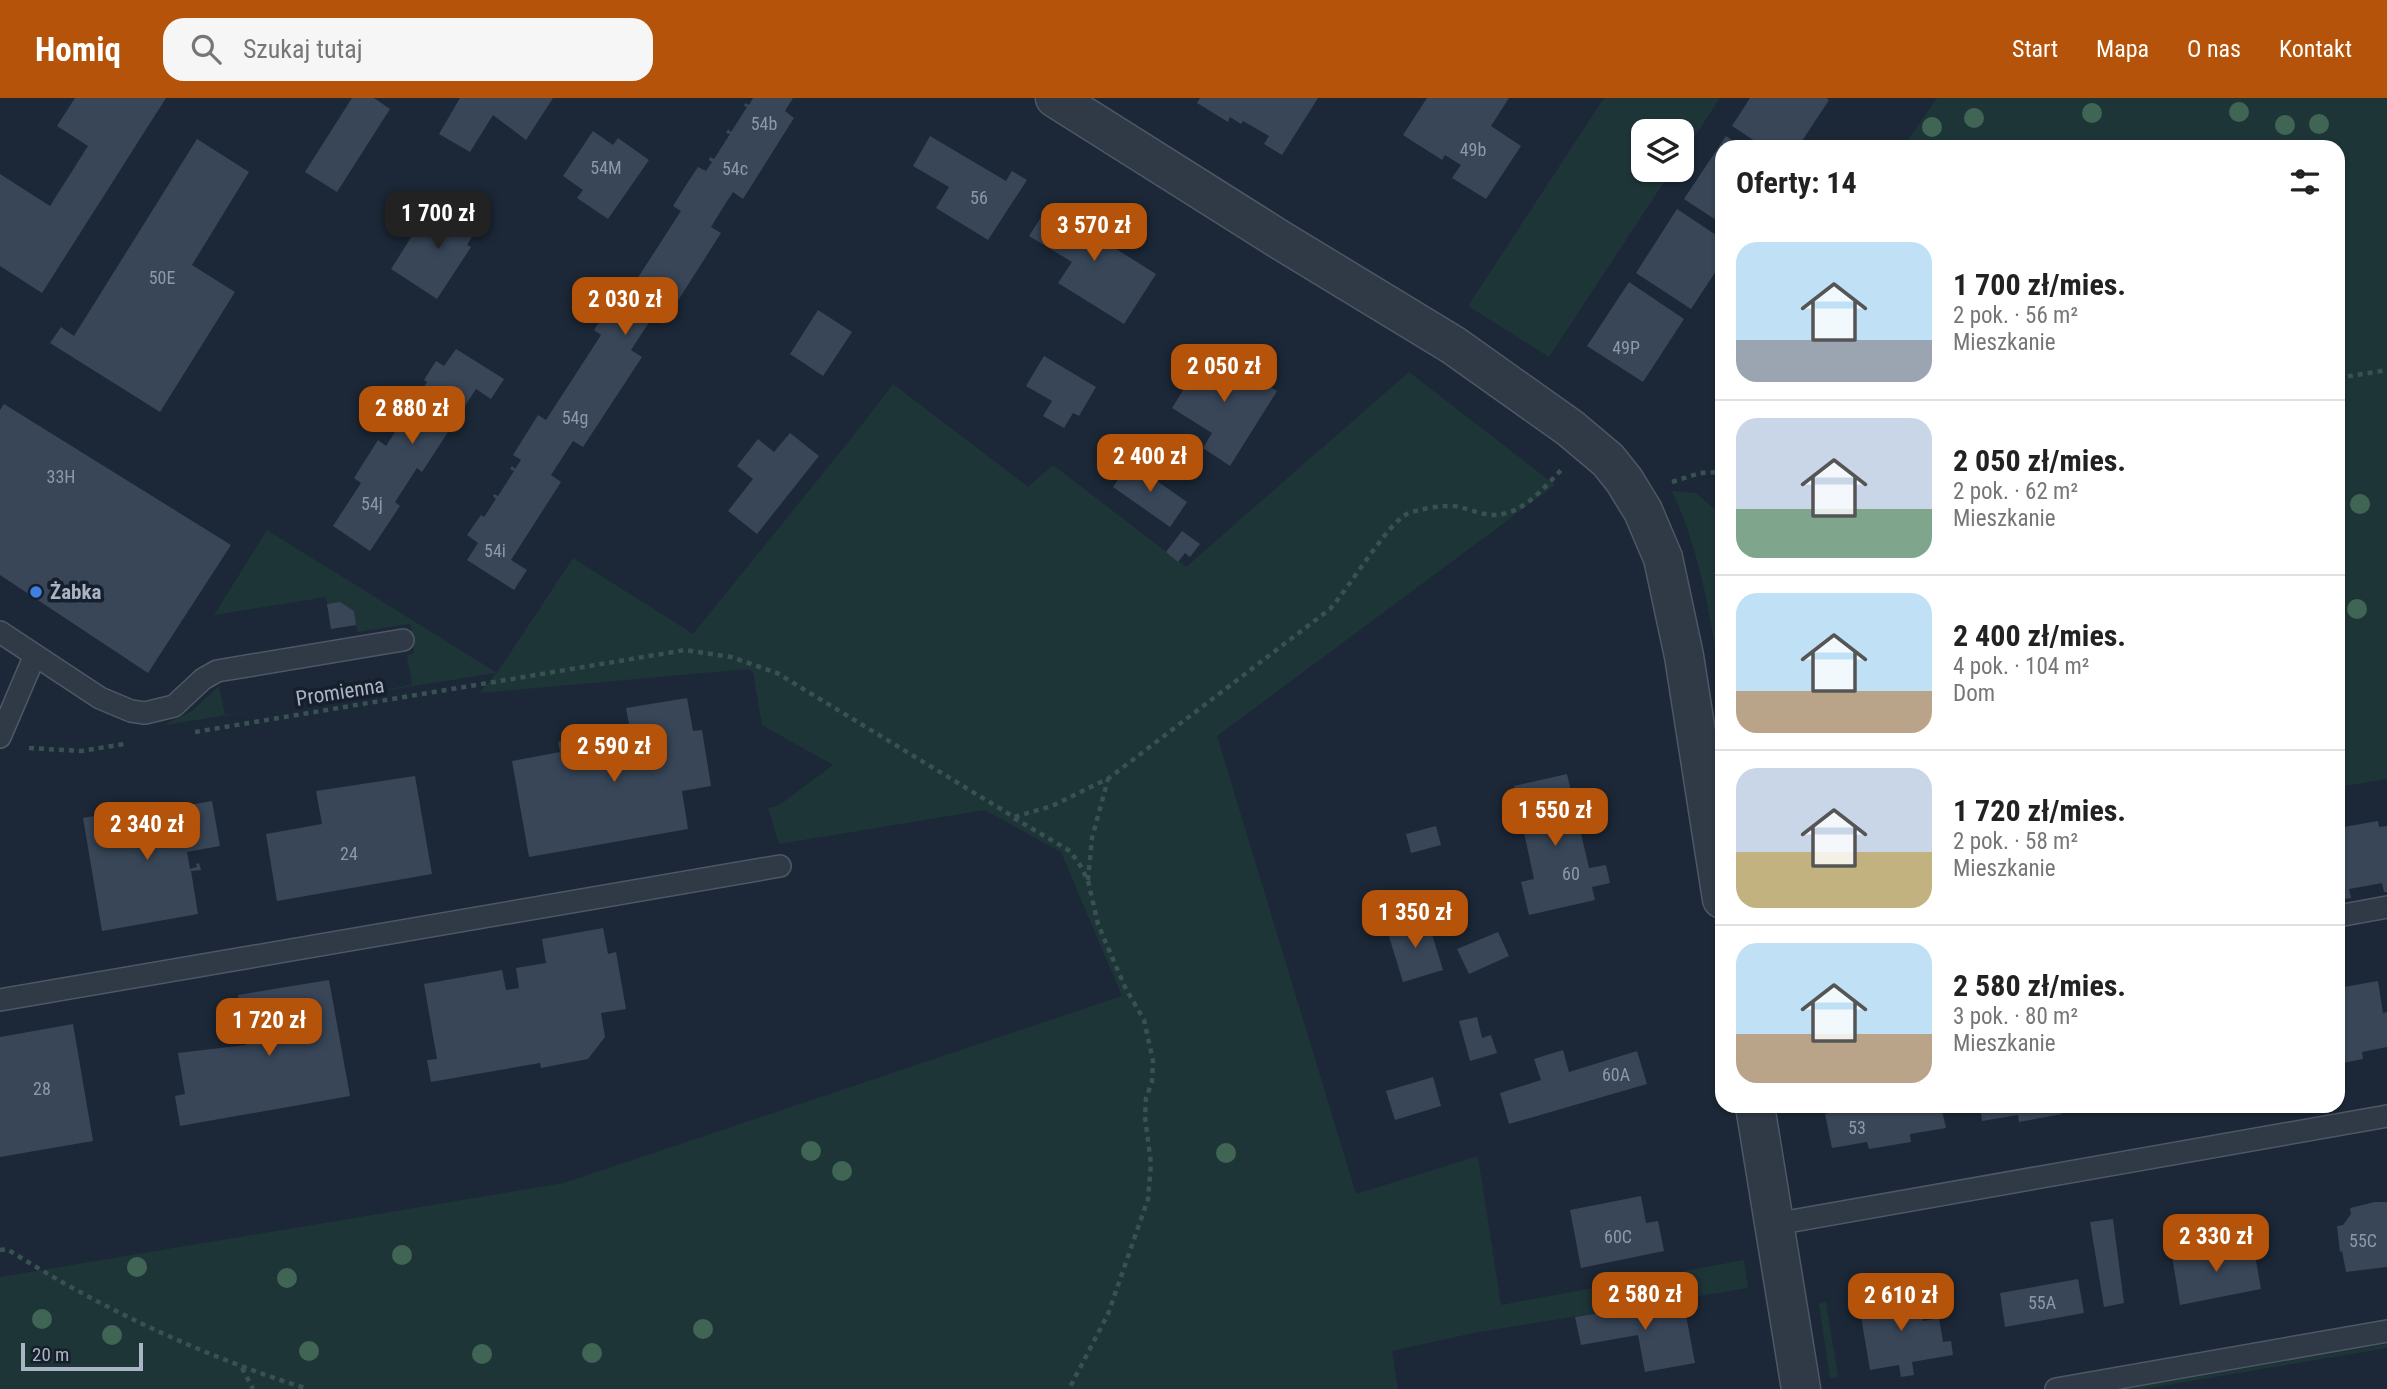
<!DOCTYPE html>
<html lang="pl">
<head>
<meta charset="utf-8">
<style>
  :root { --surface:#fff; --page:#f6f6f6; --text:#222; --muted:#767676; --line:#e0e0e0; --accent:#b45309 }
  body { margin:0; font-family:"Roboto Condensed",sans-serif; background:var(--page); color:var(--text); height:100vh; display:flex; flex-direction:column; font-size:26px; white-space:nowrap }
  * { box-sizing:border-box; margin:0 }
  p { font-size:23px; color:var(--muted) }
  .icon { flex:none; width:38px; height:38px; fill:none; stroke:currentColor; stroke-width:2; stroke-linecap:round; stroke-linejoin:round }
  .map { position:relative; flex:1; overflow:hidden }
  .details { position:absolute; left:1715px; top:42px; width:630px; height:973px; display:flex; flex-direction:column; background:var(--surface); border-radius:21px; box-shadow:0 2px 5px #0004 }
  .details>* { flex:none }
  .buttons { position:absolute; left:1631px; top:21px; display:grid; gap:14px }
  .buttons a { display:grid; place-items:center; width:63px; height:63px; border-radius:14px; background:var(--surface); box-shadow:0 2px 5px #0004; font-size:35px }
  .scale { position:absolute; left:21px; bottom:18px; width:122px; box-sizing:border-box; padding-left:7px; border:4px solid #a9b4c5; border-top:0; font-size:19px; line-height:24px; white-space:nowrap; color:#a9b4c5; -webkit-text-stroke:5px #161f2b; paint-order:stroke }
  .price { position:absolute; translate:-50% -60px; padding:0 16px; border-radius:14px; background:var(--accent); color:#fff; font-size:23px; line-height:46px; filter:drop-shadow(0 2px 4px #0008) }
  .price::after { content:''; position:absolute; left:50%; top:42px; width:21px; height:16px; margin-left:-10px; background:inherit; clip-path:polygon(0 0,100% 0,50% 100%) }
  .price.on { background:#222; color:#fff }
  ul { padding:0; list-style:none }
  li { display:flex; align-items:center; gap:21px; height:175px; padding:0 21px }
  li+li { border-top:2px solid var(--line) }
  li span { display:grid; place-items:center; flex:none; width:196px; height:140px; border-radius:21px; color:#555 }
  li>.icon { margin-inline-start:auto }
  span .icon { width:84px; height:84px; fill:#fffc; stroke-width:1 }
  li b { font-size:30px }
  h2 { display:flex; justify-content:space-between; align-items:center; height:84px; padding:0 21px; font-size:30px }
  header { display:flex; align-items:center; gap:42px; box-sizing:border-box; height:98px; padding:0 35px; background:var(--accent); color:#fff }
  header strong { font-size:33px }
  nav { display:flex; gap:38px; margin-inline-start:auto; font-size:24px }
  .search { width:490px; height:63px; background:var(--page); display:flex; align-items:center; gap:18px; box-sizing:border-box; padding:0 24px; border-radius:21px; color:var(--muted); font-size:26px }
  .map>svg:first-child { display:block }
</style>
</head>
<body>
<header>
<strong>Homiq</strong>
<div class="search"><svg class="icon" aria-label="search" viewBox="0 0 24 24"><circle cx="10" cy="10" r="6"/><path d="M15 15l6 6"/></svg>Szukaj tutaj</div>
<nav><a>Start</a><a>Mapa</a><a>O nas</a><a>Kontakt</a></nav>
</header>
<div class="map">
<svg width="2387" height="1291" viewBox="0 0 2387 1291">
  <rect width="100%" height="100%" fill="#1c2837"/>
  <path fill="#1e3538" d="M 1604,0 L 1720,0 L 1682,58 L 1682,33 L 1643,33 L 1643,72 L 1672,72 L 1549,259 L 1468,208 Z
    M 1937,0 L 2387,0 L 2387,681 L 2338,689 L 2338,49 L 1903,49 Z
    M 1409,274 L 1555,387 L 1217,638 L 1356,1096 L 1478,1058 L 1501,1207 L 1744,1162 L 1748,1190 L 1473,1235 L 1392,1253 L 1398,1291 L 0,1291 L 0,1179 L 564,1085 L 1122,898 L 1061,754 L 985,712 L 779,746 L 768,710 L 778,708 L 833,667 L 762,627 L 753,574 L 748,571 L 480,595 L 496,575 L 164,627 L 192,613 L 219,588 L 225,618 L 412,587 L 407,557 L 414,555 L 410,526 L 357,534 L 354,513 L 340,504 L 327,506 L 326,499 L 214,517 L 267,432 L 497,575 L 573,460 L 693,536 L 854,337 L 893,286 L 1028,389 L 1053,367 L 1186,469 Z
    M 1672,393 L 1696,395 L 1722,418 L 1722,593 C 1711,525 1702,457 1672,393 Z
    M 1826,1204 L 1838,1279 L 1830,1280 L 1819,1206 Z
    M 2387,1246 L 2387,1250 L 2144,1291 L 2125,1291 Z"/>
  <path fill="#384658" d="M 75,0 L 166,0 L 42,195 L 0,168 L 0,76 L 50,108 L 88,48 L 57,28 Z
    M 352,0 L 374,0 L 390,11 L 337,94 L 305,74 Z
    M 460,0 L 553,0 L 526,42 L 493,17 L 470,54 L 439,36 Z
    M 753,0 L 793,0 L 785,13 L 794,20 L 743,101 L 733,94 L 722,111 L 711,129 L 721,135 L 663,226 L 653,219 L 642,235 L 631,252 L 642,259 L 583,349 L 573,343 L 551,377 L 561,384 L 511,462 L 527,472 L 514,492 L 467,462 L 478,445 L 467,437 L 481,417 L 484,419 L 496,401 L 493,398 L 494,396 L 498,398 L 514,373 L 510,371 L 512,368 L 515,371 L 521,362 L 513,357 L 538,317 L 546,322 L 601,237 L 594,232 L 618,194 L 626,198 L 681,113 L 673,108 L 686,87 L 698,69 L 706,73 L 712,64 L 709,62 L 710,59 L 714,61 L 730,36 L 726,35 L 728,31 L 731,34 L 747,9 L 744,8 L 745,5 L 749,7 Z
    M 1200,0 L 1318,0 L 1282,57 L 1264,46 L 1269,38 L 1243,23 L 1241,26 L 1230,19 L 1228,24 L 1197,5 Z
    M 1427,0 L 1509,0 L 1491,28 L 1521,48 L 1486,101 L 1452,80 L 1461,67 L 1445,57 L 1442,62 L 1403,37 Z
    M 1750,0 L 1826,0 L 1829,2 L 1798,49 L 1764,49 L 1732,28 Z
    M 593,33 L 613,47 L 618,40 L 649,62 L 608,121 L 577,100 L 583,92 L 563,78 Z
    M 930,38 L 1006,83 L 1012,73 L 1027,82 L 988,142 L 936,110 L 949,89 L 913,68 Z
    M 1726,38 L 1742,49 L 1722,49 L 1722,126 L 1684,101 Z
    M 197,41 L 249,74 L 192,167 L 235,194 L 160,314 L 50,245 L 61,229 L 74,238 Z
    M 464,104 L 485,117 L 467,147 L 471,149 L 437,201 L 391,171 L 424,119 L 446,133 Z
    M 1048,108 L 1071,122 L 1079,109 L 1111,129 L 1102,142 L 1156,176 L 1124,226 L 1058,185 L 1072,164 L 1029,138 Z
    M 1677,111 L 1722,141 L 1722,164 L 1691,211 L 1636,175 Z
    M 1629,184 L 1684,221 L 1643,284 L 1587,248 Z
    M 818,212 L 852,234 L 823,278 L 790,256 Z
    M 456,251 L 504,281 L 491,301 L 476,291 L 422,374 L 417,370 L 395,404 L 400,408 L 370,453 L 333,428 L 361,385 L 354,380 L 378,342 L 386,348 L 427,284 L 424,282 L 436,263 L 444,268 Z
    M 1209,251 L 1277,293 L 1230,368 L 1203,350 L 1212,335 L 1172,310 Z
    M 1044,258 L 1096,289 L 1079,318 L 1073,315 L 1064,330 L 1043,318 L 1052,303 L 1026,288 Z
    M 4,306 L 231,447 L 148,575 L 0,477 L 0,312 Z
    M 790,335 L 819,358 L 757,436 L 728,413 L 753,381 L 737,368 L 758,341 L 774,354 Z
    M 1130,364 L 1187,404 L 1170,429 L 1113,389 Z
    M 1182,433 L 1200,446 L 1190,459 L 1185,455 L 1178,464 L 1166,454 Z
    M 340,504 L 354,513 L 356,527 L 331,531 L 327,506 Z
    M 687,600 L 693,633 L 702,632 L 711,688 L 682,693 L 688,731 L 529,759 L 512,663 L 560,654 L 558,644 L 563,643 L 563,654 L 587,649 L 591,669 L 604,667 L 601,647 L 632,642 L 626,610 Z
    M 1567,676 L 1589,770 L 1606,767 L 1610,785 L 1592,789 L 1595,802 L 1529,817 L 1521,784 L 1534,781 L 1514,688 Z
    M 415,678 L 432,776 L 277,803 L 266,736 L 322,726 L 316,693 Z
    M 212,703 L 220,748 L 187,754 L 190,771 L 197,769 L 196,766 L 199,765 L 201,772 L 191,773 L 198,816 L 102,833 L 83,720 L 143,710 L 144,715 Z
    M 2378,723 L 2379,729 L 2387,728 L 2387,794 L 2384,794 L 2382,785 L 2366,788 L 2349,791 L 2351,800 L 2338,802 L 2338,730 Z
    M 1436,728 L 1441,747 L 1411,755 L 1406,736 Z
    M 1427,820 L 1443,872 L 1403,884 L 1387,832 Z
    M 603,830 L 608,856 L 616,854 L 626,911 L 601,915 L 605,939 L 588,961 L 541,970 L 540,965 L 431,984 L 427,962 L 437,961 L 424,886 L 502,872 L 506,892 L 519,890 L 516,870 L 546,865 L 542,841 Z
    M 1498,834 L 1509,858 L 1469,876 L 1457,851 Z
    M 329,882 L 350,998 L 180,1028 L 175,998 L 185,996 L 178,955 L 246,947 L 238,897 Z
    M 2378,883 L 2383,915 L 2387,914 L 2387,949 L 2362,954 L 2363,961 L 2338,966 L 2338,890 Z
    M 1477,919 L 1482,940 L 1491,937 L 1497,955 L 1470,963 L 1459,923 Z
    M 73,926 L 93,1043 L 0,1059 L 0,939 Z
    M 1563,952 L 1569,974 L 1637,953 L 1647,986 L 1509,1026 L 1500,995 L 1541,982 L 1534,961 Z
    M 1433,979 L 1441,1008 L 1395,1022 L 1386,993 Z
    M 1832,1008 L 1941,1008 L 1946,1030 L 1910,1036 L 1911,1044 L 1869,1051 L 1867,1044 L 1832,1050 L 1825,1016 L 1833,1014 Z
    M 1980,1008 L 2061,1008 L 2062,1016 L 2019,1024 L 2018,1017 L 1982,1023 Z
    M 1641,1098 L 1646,1125 L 1658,1123 L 1664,1153 L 1581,1170 L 1570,1112 Z
    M 2375,1104 L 2387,1104 L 2387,1169 L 2346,1174 L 2342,1153 L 2340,1154 L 2337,1128 L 2343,1127 L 2351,1116 L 2350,1110 Z
    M 2113,1121 L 2124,1205 L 2104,1209 L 2090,1124 Z
    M 2253,1146 L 2261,1191 L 2180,1207 L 2172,1158 Z
    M 2078,1181 L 2084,1215 L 2005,1229 L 2000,1195 Z
    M 1903,1190 L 1905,1198 L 1918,1196 L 1923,1223 L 1939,1220 L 1943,1244 L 1951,1243 L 1953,1257 L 1912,1264 L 1914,1277 L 1901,1279 L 1899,1267 L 1870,1272 L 1859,1207 L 1888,1202 L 1886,1193 Z
    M 1683,1201 L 1695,1265 L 1645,1274 L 1638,1237 L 1581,1247 L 1575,1219 Z"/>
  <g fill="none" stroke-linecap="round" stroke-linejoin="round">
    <defs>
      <path id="service" d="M 0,534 L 100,600 L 131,613 L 145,615 L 174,608 L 203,581 L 217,573 L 403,542
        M 0,639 L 35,557
        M 2338,818 L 2387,809
        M 0,902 L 780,768
        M 1775,1126 L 2387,1018
        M 2056,1291 L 2387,1233"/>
      <path id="minor" d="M 1055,0 L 1277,140 L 1453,247 L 1570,330 L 1608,362 L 1624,382 L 1643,413 L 1663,460 L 1684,558 L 1722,801
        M 1755,1008 L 1801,1291"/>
    </defs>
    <use href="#service" stroke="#4d5765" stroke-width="24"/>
    <use href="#minor" stroke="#4d5765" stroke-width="41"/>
    <path stroke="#395152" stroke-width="4.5" stroke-dasharray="5 5" stroke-linecap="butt" d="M 2338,280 L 2387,272
      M 1672,384 L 1700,375 L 1722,374
      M 195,634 L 685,552 L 731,559 L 777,575 L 1014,719 L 1052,708 L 1109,680 L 1330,511 C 1349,490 1387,426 1407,416 C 1418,411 1442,407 1454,408 C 1473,411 1486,421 1507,415 C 1528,409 1546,388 1561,372
      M 29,650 L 81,653 L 124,646
      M 1014,720 L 1070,753 L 1080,767 L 1088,783 L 1098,826 L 1109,852 L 1125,889 L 1144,922 L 1153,963 L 1152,984 L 1146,1000 L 1145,1019 L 1151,1066 L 1148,1101 L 1108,1216 L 1069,1291
      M 1088,782 L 1092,740 L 1108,681
      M 0,1152 L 7,1151 C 100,1210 202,1258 308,1291
      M 242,1270 L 253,1291"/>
    <use href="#service" stroke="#303a47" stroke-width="21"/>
    <use href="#minor" stroke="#303a47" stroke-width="38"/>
  </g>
  <g fill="#416554">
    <circle cx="2239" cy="14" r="10"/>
    <circle cx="2092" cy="15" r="10"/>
    <circle cx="1974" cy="20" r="10"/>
    <circle cx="2319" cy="26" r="10"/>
    <circle cx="2285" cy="27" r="10"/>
    <circle cx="1932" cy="29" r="10"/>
    <circle cx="2360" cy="406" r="10"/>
    <circle cx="2357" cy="511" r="10"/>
    <circle cx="811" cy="1053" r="10"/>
    <circle cx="1226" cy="1055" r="10"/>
    <circle cx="842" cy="1073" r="10"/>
    <circle cx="402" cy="1157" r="10"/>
    <circle cx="137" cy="1169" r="10"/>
    <circle cx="287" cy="1180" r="10"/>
    <circle cx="42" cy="1221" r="10"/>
    <circle cx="703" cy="1231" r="10"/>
    <circle cx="112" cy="1237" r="10"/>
    <circle cx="309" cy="1253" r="10"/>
    <circle cx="592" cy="1255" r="10"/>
    <circle cx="482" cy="1256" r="10"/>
  </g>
  <circle fill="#3f7fe0" stroke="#161f2b" stroke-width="2.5" cx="36" cy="494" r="7"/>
  <g text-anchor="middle" stroke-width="7" stroke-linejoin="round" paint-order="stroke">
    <g font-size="18" fill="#8d98aa">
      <text x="764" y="32">54b</text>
      <text x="1473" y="58">49b</text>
      <text x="606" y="76">54M</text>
      <text x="735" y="77">54c</text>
      <text x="979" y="106">56</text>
      <text x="162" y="186">50E</text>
      <text x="1626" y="256">49P</text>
      <text x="575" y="326">54g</text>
      <text x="61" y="385">33H</text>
      <text x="372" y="412">54j</text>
      <text x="495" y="459">54i</text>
      <text x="349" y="762">24</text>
      <text x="1571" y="782">60</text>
      <text x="1616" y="983">60A</text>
      <text x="42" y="997">28</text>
      <text x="1857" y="1036">53</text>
      <text x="1618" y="1145">60C</text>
      <text x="2363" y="1149">55C</text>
      <text x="2042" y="1211">55A</text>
    </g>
    <g font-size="21" font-weight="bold" fill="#a9b4c5" stroke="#161f2b" text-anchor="start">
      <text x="50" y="501">Żabka</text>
    </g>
    <g font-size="21" fill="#a9b4c5" stroke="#161f2b">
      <text transform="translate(340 594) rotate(-9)" y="7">Promienna</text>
    </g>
  </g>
</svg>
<div class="buttons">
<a><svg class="icon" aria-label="layers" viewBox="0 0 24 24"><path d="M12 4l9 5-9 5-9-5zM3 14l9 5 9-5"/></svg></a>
</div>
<div class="scale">20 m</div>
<b class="price on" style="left:438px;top:153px">1 700 zł</b>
<b class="price" style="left:1094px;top:165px">3 570 zł</b>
<b class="price" style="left:625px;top:239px">2 030 zł</b>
<b class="price" style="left:1224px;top:306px">2 050 zł</b>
<b class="price" style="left:412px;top:348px">2 880 zł</b>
<b class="price" style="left:1150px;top:396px">2 400 zł</b>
<b class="price" style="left:614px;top:686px">2 590 zł</b>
<b class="price" style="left:1555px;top:750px">1 550 zł</b>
<b class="price" style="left:147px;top:764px">2 340 zł</b>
<b class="price" style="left:1415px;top:852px">1 350 zł</b>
<b class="price" style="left:269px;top:960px">1 720 zł</b>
<b class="price" style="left:2216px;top:1176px">2 330 zł</b>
<b class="price" style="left:1645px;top:1234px">2 580 zł</b>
<b class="price" style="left:1901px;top:1235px">2 610 zł</b>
<section class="details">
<h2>Oferty: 14<svg class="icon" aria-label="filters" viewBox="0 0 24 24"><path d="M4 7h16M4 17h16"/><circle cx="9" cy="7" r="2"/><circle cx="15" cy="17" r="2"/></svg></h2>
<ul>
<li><span style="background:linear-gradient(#bfe0f5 70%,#9aa5b1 0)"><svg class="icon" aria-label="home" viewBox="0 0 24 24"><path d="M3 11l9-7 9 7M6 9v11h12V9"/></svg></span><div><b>1 700 zł/mies.</b><p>2 pok. · 56 m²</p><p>Mieszkanie</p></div></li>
<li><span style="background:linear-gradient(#c9d6e8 65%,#7fa58c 0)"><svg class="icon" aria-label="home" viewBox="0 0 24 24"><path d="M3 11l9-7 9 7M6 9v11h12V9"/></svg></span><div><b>2 050 zł/mies.</b><p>2 pok. · 62 m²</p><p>Mieszkanie</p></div></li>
<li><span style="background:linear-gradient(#bfe0f5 70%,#b9a48a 0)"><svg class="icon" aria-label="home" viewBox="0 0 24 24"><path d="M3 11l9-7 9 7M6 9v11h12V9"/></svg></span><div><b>2 400 zł/mies.</b><p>4 pok. · 104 m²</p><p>Dom</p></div></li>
<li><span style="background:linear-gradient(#c9d6e8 60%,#c2b280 0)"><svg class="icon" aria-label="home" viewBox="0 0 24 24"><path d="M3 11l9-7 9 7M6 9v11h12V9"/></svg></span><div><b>1 720 zł/mies.</b><p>2 pok. · 58 m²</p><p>Mieszkanie</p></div></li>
<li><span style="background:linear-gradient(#bfe0f5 65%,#b9a48a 0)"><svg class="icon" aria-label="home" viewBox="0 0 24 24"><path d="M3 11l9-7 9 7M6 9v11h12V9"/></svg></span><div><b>2 580 zł/mies.</b><p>3 pok. · 80 m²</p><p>Mieszkanie</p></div></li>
</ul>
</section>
</div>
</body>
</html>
